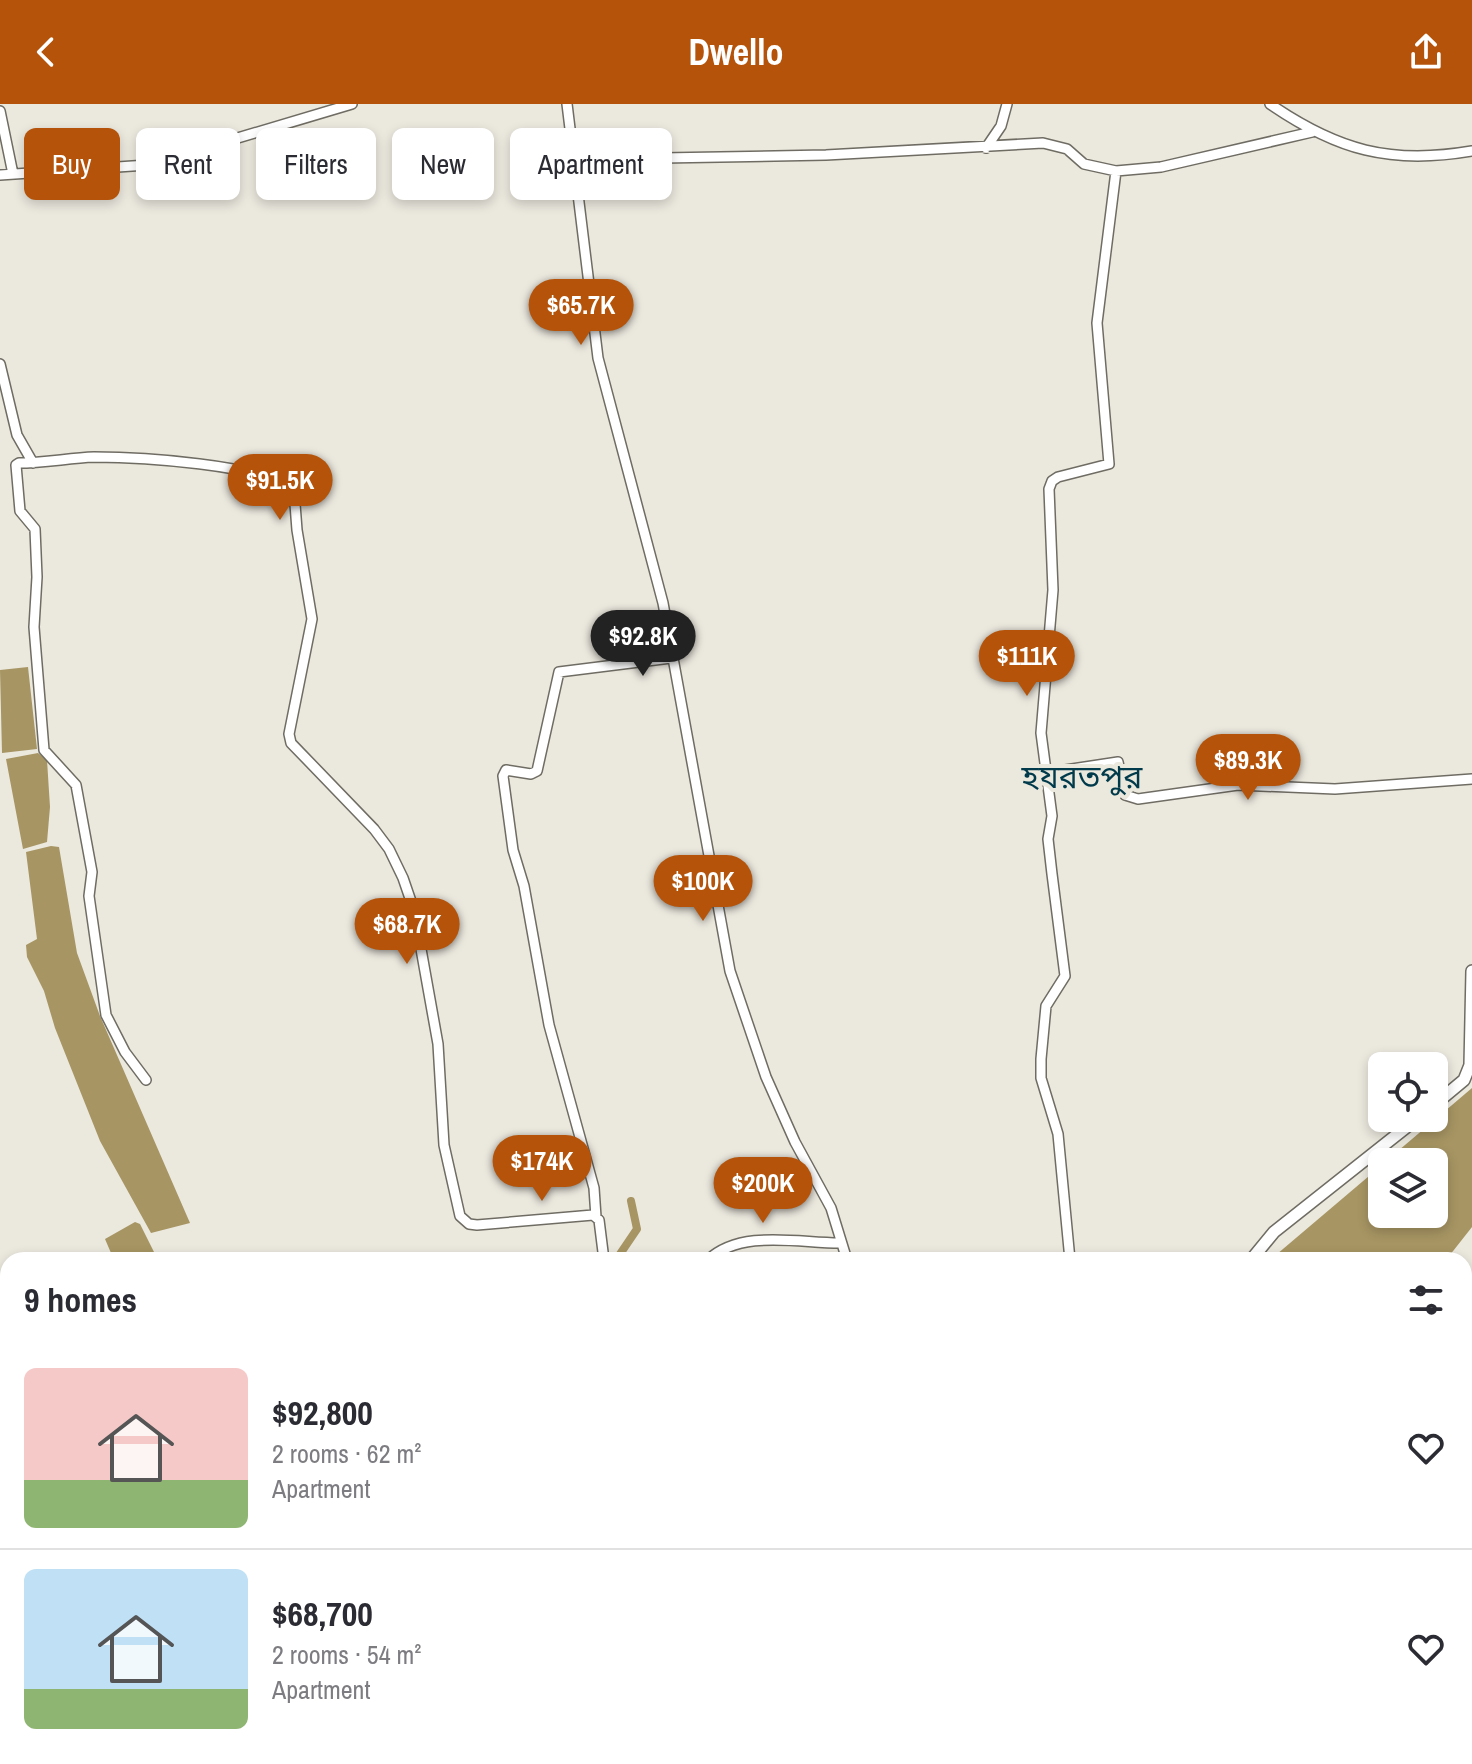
<!DOCTYPE html>
<html lang="en">
<head>
<meta charset="utf-8">
<style>
  :root { --surface:#fff; --page:#f2f2f3; --text:#2b2b33; --muted:#7c7c81; --line:#e1e1e2; --accent:#b45309 }
  body { margin:0; font-family:"Archivo Narrow","Noto Sans Bengali",sans-serif; background:var(--page); color:var(--text); height:100vh; display:flex; flex-direction:column; font-size:30px; white-space:nowrap }
  * { box-sizing:border-box; margin:0 }
  p { font-size:26px; color:var(--muted) }
  .icon { flex:none; width:44px; height:44px; fill:none; stroke:currentColor; stroke-width:2; stroke-linecap:round; stroke-linejoin:round }
  .map { position:relative; flex:1; overflow:hidden }
  .drawer { position:absolute; left:0px; top:1148px; width:1472px; height:512px; display:flex; flex-direction:column; background:var(--surface); border-radius:24px 24px 0 0; box-shadow:0 4px 12px #0003 }
  .drawer>* { flex:none }
  .guide { position:absolute; left:24px; top:24px; width:800px; height:72px; display:flex; gap:16px }
  .buttons { position:absolute; left:1368px; top:948px; display:grid; gap:16px }
  .buttons a { display:grid; place-items:center; width:80px; height:80px; border-radius:12px; background:var(--surface); box-shadow:0 4px 12px #0003; font-size:40px }
  .price { position:absolute; translate:-50% -68px; padding:0 18px; border-radius:28px; background:var(--accent); color:#fff; font-size:26px; line-height:52px; filter:drop-shadow(0 2px 4px #0008) }
  .price::after { content:''; position:absolute; left:50%; top:48px; width:24px; height:18px; margin-left:-12px; background:inherit; clip-path:polygon(0 0,100% 0,50% 100%) }
  .price.on { background:#222; color:#fff }
  ul { padding:0; list-style:none }
  li { display:flex; align-items:center; gap:24px; height:200px; padding:0 24px }
  li+li { border-top:2px solid var(--line) }
  li span { display:grid; place-items:center; flex:none; width:224px; height:160px; border-radius:12px; color:#555 }
  li>.icon { margin-inline-start:auto }
  span .icon { width:96px; height:96px; fill:#fffc; stroke-width:1 }
  li b { font-size:34px }
  h2 { display:flex; justify-content:space-between; align-items:center; height:96px; padding:0 24px; font-size:34px }
  .chip { padding:0 28px; border-radius:12px; background:var(--surface); box-shadow:0 4px 12px #0003; font-size:28px; line-height:72px }
  .chip.on { background:var(--accent); color:#fff }
  header { display:flex; justify-content:space-between; align-items:center; height:104px; padding:0 24px; background:var(--accent); color:#fff; font-size:36px; font-weight:700 }
  .map>svg:first-child { display:block }
</style>
</head>
<body>
<header><svg class="icon" aria-label="back" viewBox="0 0 24 24"><path d="M15 5l-7 7 7 7"/></svg>Dwello<svg class="icon" aria-label="share" viewBox="0 0 24 24"><path d="M12 15V3M7 8l5-5 5 5M5 13v7h14v-7"/></svg></header>
<div class="map">
<svg width="1472" height="1660" viewBox="0 0 1472 1660">
  <rect width="100%" height="100%" fill="#ebe8de"/>
  <path fill="#a79563" d="M 28,563 L 37,645 L 2,649 L 0,566 Z
    M 38,649 L 47,656 L 50,703 L 47,738 L 23,745 L 6,655 Z
    M 51,742 L 59,743 L 77,849 L 100,912 L 190,1119 L 151,1129 L 100,1037 L 55,924 L 44,887 L 27,853 L 26,841 L 37,835 L 26,748 Z
    M 1472,984 L 1472,1123 L 1446,1156 L 1270,1156 L 1382,1061 L 1382,1110 L 1434,1110 L 1434,1058 L 1385,1058 Z
    M 135,1118 L 140,1120 L 158,1156 L 114,1156 L 105,1135 Z"/>
  <g fill="none" stroke-linecap="round" stroke-linejoin="round">
    <path stroke="#a79563" stroke-width="8" d="M 616,1156 L 637,1125 L 631,1097
      M 752,1660 L 752,1652"/>
    <defs>
      <path id="minor" d="M 567,0 L 598,254 L 663,499 L 730,867 L 766,973 L 795,1038 L 831,1104 L 847,1156
        M 1270,0 C 1337,46 1390,61 1472,47
        M 0,7 L 13,70
        M 986,44 L 1001,22 L 1007,0
        M 573,56 L 614,60 L 662,54 L 826,51 L 1043,39 L 1067,45 L 1084,60 L 1116,67 L 1161,63 L 1312,28
        M 0,71 L 147,61 L 352,0
        M 0,260 L 17,331 L 33,359
        M 1045,669 L 1118,658 L 1125,691 L 1138,695 L 1238,681 L 1335,685 L 1472,675
        M 146,976 L 125,948 L 106,911 L 89,792 L 92,768 L 76,681 L 44,646 L 34,523 L 37,473 L 35,425 L 20,407 L 16,361 L 19,359 C 44,359 69,354 94,353 C 135,353 267,360 294,387 L 297,426 L 312,515 L 289,630 L 291,639 L 374,725 L 389,745 L 403,774 L 414,806 L 438,940 L 444,1041 L 460,1112 L 469,1120 L 477,1121 L 593,1111 L 599,1116 L 604,1156
        M 596,1113 L 594,1084 L 549,921 L 524,782 L 513,746 L 503,672 L 506,666 L 531,670 L 537,667 L 559,568 L 671,554
        M 708,1156 C 741,1125 798,1139 839,1139
        M 1070,1156 L 1058,1030 L 1041,974 L 1041,955 L 1046,902 L 1065,872 L 1052,770 L 1048,735 L 1052,712 L 1041,629 L 1053,486 L 1049,385 L 1052,377 L 1058,373 L 1109,360 L 1097,219 L 1116,67
        M 1464,1326 L 1472,1323
        M 0,1361 L 8,1376
        M 0,1539 L 8,1544
        M 166,1652 L 172,1660
        M 432,1652 L 437,1660
        M 556,1652 L 561,1660
        M 1166,1652 L 1170,1660"/>
      <path id="tertiary" d="M 1434,1001 L 1464,976 L 1470,961 L 1472,867
        M 1251,1156 L 1274,1128 L 1418,1014
        M 731,1660 L 731,1652"/>
    </defs>
    <use href="#minor" stroke="#6f6c63" stroke-width="12"/>
    <use href="#tertiary" stroke="#6f6c63" stroke-width="14"/>
    <use href="#minor" stroke="#fff" stroke-width="9"/>
    <use href="#tertiary" stroke="#fff" stroke-width="11"/>
  </g>
  <g text-anchor="middle" stroke-width="8" stroke-linejoin="round" paint-order="stroke">
    <g font-size="32" fill="#013b4b" stroke="#ebe8de">
      <text x="1082" y="684">হযরতপুর</text>
    </g>
  </g>
</svg>
<div class="buttons">
<a><svg class="icon" aria-label="locate" viewBox="0 0 24 24"><circle cx="12" cy="12" r="6"/><path d="M12 2v4M12 18v4M2 12h4M18 12h4"/></svg></a>
<a><svg class="icon" aria-label="layers" viewBox="0 0 24 24"><path d="M12 4l9 5-9 5-9-5zM3 14l9 5 9-5"/></svg></a>
</div>
<b class="price" style="left:581px;top:243px">$65.7K</b>
<b class="price" style="left:280px;top:418px">$91.5K</b>
<b class="price on" style="left:643px;top:574px">$92.8K</b>
<b class="price" style="left:1027px;top:594px">$111K</b>
<b class="price" style="left:1248px;top:698px">$89.3K</b>
<b class="price" style="left:703px;top:819px">$100K</b>
<b class="price" style="left:407px;top:862px">$68.7K</b>
<b class="price" style="left:542px;top:1099px">$174K</b>
<b class="price" style="left:763px;top:1121px">$200K</b>
<div class="guide">
<a class="chip on">Buy</a>
<a class="chip">Rent</a>
<a class="chip">Filters</a>
<a class="chip">New</a>
<a class="chip">Apartment</a>
</div>
<section class="drawer">
<h2>9 homes<svg class="icon" aria-label="filters" viewBox="0 0 24 24"><path d="M4 7h16M4 17h16"/><circle cx="9" cy="7" r="2"/><circle cx="15" cy="17" r="2"/></svg></h2>
<ul>
<li><span style="background:linear-gradient(#f6c9c9 70%,#8fb573 0)"><svg class="icon" aria-label="home" viewBox="0 0 24 24"><path d="M3 11l9-7 9 7M6 9v11h12V9"/></svg></span><div><b>$92,800</b><p>2 rooms · 62 m²</p><p>Apartment</p></div><svg class="icon" aria-label="heart" viewBox="0 0 24 24"><path d="M12 20l-8-8c-3-5 5-10 8-4 3-6 11-1 8 4z"/></svg></li>
<li><span style="background:linear-gradient(#bfe0f5 75%,#8fb573 0)"><svg class="icon" aria-label="home" viewBox="0 0 24 24"><path d="M3 11l9-7 9 7M6 9v11h12V9"/></svg></span><div><b>$68,700</b><p>2 rooms · 54 m²</p><p>Apartment</p></div><svg class="icon" aria-label="heart" viewBox="0 0 24 24"><path d="M12 20l-8-8c-3-5 5-10 8-4 3-6 11-1 8 4z"/></svg></li>
</ul>
</section>
</div>
</body>
</html>
